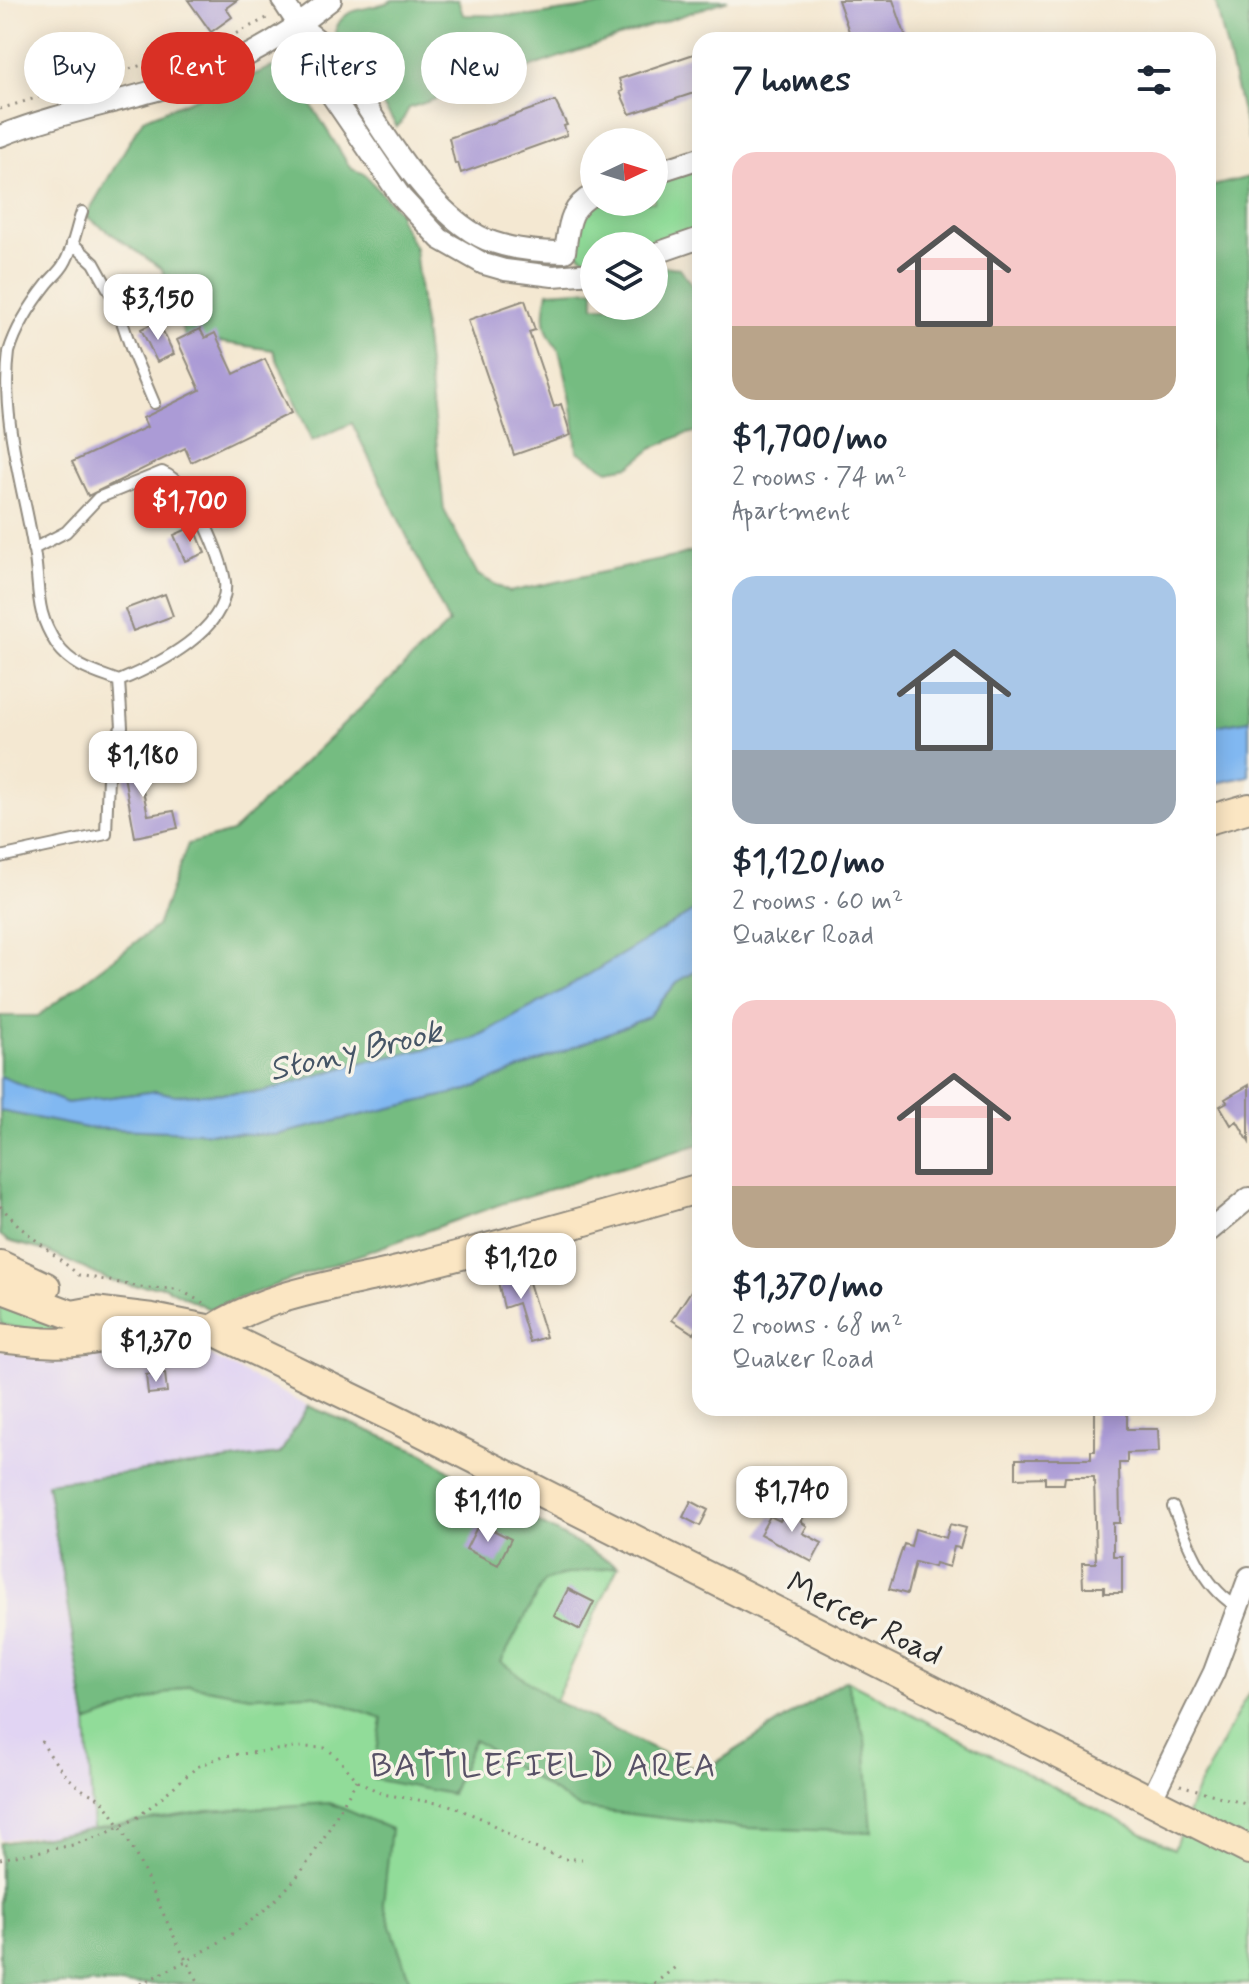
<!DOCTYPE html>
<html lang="en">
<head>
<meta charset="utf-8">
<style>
  :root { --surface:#fff; --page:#f2f2f3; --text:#1f2937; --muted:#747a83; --accent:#d93025 }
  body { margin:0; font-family:Mynerve,sans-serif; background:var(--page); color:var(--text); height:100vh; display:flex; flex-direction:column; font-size:30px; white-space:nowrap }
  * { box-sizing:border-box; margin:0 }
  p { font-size:26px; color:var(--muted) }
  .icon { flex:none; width:44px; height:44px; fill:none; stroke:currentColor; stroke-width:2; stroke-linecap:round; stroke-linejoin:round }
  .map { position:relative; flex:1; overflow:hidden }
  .details { position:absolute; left:692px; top:32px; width:524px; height:1384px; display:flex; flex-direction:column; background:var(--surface); border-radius:24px; box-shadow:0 4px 20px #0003 }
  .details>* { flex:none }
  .top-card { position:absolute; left:24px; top:32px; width:548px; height:72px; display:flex; gap:16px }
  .needle { width:52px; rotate:86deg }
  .buttons { position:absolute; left:580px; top:128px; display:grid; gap:16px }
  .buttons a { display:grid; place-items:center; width:88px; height:88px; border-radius:50%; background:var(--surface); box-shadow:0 4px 20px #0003; font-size:40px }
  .price { position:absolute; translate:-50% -68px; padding:0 18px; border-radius:16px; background:#fff; color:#222; font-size:26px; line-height:52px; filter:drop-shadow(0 2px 4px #0008) }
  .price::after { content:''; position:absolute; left:50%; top:48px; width:24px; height:18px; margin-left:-12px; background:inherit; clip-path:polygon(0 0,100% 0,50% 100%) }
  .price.active { background:var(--accent); color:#fff }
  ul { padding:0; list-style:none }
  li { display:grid; align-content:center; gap:16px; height:424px; padding:0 40px }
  li span { display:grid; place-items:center; height:248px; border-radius:24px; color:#555 }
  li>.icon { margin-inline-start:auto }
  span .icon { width:144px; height:144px; fill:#fffc; stroke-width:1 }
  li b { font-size:34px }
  h2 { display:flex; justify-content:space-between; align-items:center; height:96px; padding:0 40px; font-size:34px }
  .pill { padding:0 28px; border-radius:36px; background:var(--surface); box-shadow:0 4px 20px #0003; font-size:28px; line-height:72px }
  .pill.active { background:var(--accent); color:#fff }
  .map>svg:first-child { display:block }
</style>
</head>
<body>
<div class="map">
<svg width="1249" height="1984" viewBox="0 0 1249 1984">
  <rect width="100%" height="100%" fill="#f7f3e8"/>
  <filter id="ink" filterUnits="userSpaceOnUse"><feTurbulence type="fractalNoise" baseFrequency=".0125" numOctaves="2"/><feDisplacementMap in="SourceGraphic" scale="16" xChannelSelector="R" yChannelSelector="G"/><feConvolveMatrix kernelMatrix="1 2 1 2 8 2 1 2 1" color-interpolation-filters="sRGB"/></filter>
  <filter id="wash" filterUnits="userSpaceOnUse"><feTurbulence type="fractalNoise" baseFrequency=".006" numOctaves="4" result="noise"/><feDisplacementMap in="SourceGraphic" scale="32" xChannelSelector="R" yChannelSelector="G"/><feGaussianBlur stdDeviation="1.8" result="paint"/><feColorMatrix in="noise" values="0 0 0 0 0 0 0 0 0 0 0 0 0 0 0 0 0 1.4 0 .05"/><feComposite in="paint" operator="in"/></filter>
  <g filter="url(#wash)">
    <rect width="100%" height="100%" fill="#f4e8d2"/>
    <path fill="#e1d4f3" d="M 176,1338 L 308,1406 L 280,1454 L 47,1483 L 87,1723 L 93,1829 L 0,1840 L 0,1351 L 54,1360 Z"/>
    <path fill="#91dc99" stroke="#5e8462" stroke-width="2" d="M 700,164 L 700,230 L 654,246 L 594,246 L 594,264 L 579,254 C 571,233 581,217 594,202 L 654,202 L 654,179 Z
      M 5,1300 L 69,1327 C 48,1333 22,1330 1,1324 L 0,1305 Z
      M 308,1406 L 423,1453 L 473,1487 L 618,1566 L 555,1701 L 701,1772 L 846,1680 L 1174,1849 L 1194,1796 L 1249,1692 L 1249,1984 L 0,1984 L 0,1843 L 93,1829 L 87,1723 L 47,1483 L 280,1454 Z"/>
    <path fill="#74bc81" stroke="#507456" stroke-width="2" d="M 393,0 L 458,0 L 463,15 L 531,16 L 639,0 L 728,0 L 409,108 L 401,123 L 397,127 L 335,32 C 343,3 371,12 393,0 Z
      M 1215,0 L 1249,0 L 1249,141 Z
      M 285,62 L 351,169 L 363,173 L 400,213 L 399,218 L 415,248 L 444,510 L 478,575 L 509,592 L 674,557 L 700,549 L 700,907 L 565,989 L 473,1039 L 356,1064 L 263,1092 L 174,1095 L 156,1091 L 67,1103 L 0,1076 L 0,1016 L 38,1016 L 157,926 L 188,844 L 232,832 L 449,623 L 352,423 L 312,441 L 273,350 L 185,337 L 162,269 L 86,216 L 143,119 Z
      M 1249,177 L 1249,720 L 1208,727 L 1208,184 L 1209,187 Z
      M 654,266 L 680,268 L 700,297 L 700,431 L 682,435 L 653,448 L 630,466 L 608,470 L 577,451 C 575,417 569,384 559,351 C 556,342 557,349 552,341 C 542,325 544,309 548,292 L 594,289 L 594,306 L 654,306 Z
      M 700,969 L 700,1144 L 501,1204 L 209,1309 L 163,1286 L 135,1286 L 111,1281 L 46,1251 L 8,1241 L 0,1235 L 0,1111 L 87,1128 L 276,1135 L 468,1090 L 648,1017 L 678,981 Z
      M 308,1406 L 423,1453 L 473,1487 L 618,1566 L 562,1575 L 544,1581 L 501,1662 L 555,1701 L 702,1772 L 846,1680 L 865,1738 L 872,1832 L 747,1828 L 579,1808 L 474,1740 L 451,1794 L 373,1779 L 382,1718 L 313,1694 L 250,1696 L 189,1685 L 87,1723 L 47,1483 L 280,1454 Z
      M 330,1803 L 391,1829 L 383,1903 L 411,1984 L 0,1984 L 0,1843 L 207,1811 Z"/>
    <path fill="#81b8f1" stroke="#56728e" stroke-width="2" d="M 1249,720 L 1249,776 L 1208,785 L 1208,727 Z
      M 700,907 L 700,969 L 677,982 L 648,1017 L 468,1090 L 276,1135 L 87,1128 L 0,1111 L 0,1076 L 67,1103 L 156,1091 L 174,1095 L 263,1092 L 355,1064 L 473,1039 L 565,989 Z"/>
    <g id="blocks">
      <path fill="#ab9bd6" d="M 188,0 L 237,0 L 226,8 L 232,17 L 211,32 Z
        M 838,0 L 893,0 L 907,40 L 852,40 Z
        M 700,52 L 700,91 L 630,114 L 620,92 L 623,91 L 619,79 Z
        M 555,101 L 567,125 L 564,126 L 567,135 L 461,173 L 458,163 L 455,164 L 449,138 Z
        M 525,300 L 535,330 L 529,332 L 545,379 L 554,407 L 561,404 L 571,435 L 514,455 L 468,320 Z
        M 158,321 L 174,354 L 157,362 L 141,329 Z
        M 200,329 L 205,338 L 215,333 L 234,374 L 265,359 L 291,413 L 191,462 L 185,448 L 88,496 L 72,462 L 147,427 L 143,418 L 200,390 L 177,340 Z
        M 194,526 L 205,553 L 185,561 L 174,535 Z
        M 165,594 L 173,616 L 133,631 L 125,609 Z
        M 148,754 L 152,774 L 140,776 L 148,815 L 174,811 L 178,828 L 135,837 L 121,759 Z
        M 1249,1085 L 1249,1142 L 1237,1121 L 1231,1125 L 1220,1106 L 1227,1102 L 1225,1099 Z
        M 514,1267 L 517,1279 L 527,1276 L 546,1337 L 530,1342 L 518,1303 L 504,1308 L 496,1273 Z
        M 700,1277 L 700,1324 L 694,1334 L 672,1320 Z
        M 165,1373 L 167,1392 L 148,1394 L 146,1375 Z
        M 1095,1408 L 1127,1408 L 1127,1429 L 1158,1429 L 1159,1452 L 1127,1453 L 1127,1463 L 1119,1463 L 1120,1523 L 1113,1523 L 1113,1556 L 1122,1556 L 1122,1593 L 1104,1593 L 1104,1587 L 1083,1587 L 1082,1563 L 1096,1563 L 1094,1477 L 1065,1477 L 1064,1484 L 1045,1484 L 1045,1477 L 1016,1478 L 1016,1459 L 1091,1459 L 1091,1451 L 1095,1451 Z
        M 691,1501 L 708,1510 L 700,1526 L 683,1517 Z
        M 788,1506 L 805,1514 L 801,1522 L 807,1526 L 803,1533 L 822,1543 L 812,1562 L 760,1534 L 770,1516 L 780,1521 Z
        M 479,1523 L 511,1539 L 498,1565 L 466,1549 Z
        M 950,1524 L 966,1528 L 960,1548 L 954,1547 L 949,1567 L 935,1563 L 934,1567 L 915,1562 L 907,1594 L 889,1589 L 904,1544 L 911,1546 L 915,1529 L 946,1538 Z
        M 568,1589 L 594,1602 L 580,1630 L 554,1616 Z"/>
    </g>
  </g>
  <g filter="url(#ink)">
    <use href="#blocks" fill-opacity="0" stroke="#908a7e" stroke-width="2"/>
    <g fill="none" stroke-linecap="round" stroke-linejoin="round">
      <defs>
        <path id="lane" d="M 72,243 L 94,263 L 115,301 L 132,351 L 154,403
          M 33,549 L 66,532 L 98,498 L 162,472 C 182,480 195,505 205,524 C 213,541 222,562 225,582 C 230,630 155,666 119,681
          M 0,857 L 106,834 L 109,747 L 122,727 L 119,681 C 95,672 73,667 57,645 C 35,612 40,592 35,557 C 25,490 0,421 9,352 C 16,328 33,302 48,283 C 53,277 60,271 64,264 C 73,250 76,228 82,212
          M 1173,1507 C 1188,1543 1203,1588 1238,1607"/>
        <path id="street" d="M 282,0 C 288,8 293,18 300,25 C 309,35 323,42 332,53 C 370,109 424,213 487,240 C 512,250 538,252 565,252 C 569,226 568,208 594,194
          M 299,25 L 308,61 L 401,197 L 440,239 L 484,264 L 505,270 L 553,276 L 594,273
          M 0,136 C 70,108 147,98 217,70 C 259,52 296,28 331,0
          M 654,173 L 700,158
          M 654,254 L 700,238
          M 1208,1232 L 1249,1198
          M 1151,1800 L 1214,1672 L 1249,1577"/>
        <path id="secondary" d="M 1208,820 L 1249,808
          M 0,1265 L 46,1287
          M 0,1288 L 72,1315 L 94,1311 L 152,1318 L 212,1330 L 402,1422 L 1249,1850
          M 212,1330 C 271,1291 343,1285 410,1268 C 507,1244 604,1216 700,1188
          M 0,1338 C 34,1342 73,1347 107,1336 C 120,1332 134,1325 147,1320"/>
      </defs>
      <use href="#lane" stroke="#908a7e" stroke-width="14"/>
      <use href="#street" stroke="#908a7e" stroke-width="24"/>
      <use href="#secondary" stroke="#908a7e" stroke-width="32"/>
      <path stroke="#908a7e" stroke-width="3" stroke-dasharray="2 6" stroke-linecap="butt" d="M 0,109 L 223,40 L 271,16
        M 0,1206 L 21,1228 L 79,1275 L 146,1288 L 178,1289 L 205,1304
        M 41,1741 C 53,1760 63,1774 80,1788 C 88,1794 100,1796 106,1805 C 145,1860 164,1927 200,1984
        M 1180,1785 L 1249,1805
        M 0,1859 L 73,1845 L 105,1834 L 137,1818 L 197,1767 L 223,1756 L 302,1747 L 325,1748 L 334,1754 L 357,1780 L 382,1794 L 449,1805 L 483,1819 L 527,1845 L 564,1859 L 582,1859
        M 140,1984 C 196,1957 254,1928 294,1880 C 319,1851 337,1813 357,1780
        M 654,1984 L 678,1965"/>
      <use href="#lane" stroke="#fff" stroke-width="10"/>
      <use href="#street" stroke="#fff" stroke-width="20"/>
      <use href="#secondary" stroke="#fbe6c3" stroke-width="28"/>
    </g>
  </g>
  <g text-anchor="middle" stroke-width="7" stroke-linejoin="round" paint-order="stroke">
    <g font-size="32" fill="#2b2b2b" stroke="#f7f3e8">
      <text transform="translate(865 1618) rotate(27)" y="11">Mercer Road</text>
    </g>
    <g font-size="34" font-style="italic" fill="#455566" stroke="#f7f3e8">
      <text transform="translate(355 1049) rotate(-13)" y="12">Stony Brook</text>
    </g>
    <g font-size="34" letter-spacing="2" fill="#585267" stroke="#f7f3e8">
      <text x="544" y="1776">BATTLEFIELD AREA</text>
    </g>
  </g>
</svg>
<div class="buttons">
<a><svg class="needle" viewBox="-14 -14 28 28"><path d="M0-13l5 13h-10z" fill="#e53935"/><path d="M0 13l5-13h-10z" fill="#747a83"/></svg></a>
<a><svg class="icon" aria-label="layers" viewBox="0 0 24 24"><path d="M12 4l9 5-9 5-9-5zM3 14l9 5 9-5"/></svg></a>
</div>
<b class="price" style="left:158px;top:342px">$3,150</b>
<b class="price active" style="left:190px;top:544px">$1,700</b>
<b class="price" style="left:143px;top:799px">$1,180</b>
<b class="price" style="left:521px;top:1301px">$1,120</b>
<b class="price" style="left:156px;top:1384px">$1,370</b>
<b class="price" style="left:792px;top:1534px">$1,740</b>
<b class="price" style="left:488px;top:1544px">$1,110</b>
<div class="top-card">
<a class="pill">Buy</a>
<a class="pill active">Rent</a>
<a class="pill">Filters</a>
<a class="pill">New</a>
</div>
<section class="details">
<h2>7 homes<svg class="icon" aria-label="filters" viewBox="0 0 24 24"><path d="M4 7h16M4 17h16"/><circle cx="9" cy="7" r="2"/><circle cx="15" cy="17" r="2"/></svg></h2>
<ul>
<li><span style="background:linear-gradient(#f6c9c9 70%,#b9a48a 0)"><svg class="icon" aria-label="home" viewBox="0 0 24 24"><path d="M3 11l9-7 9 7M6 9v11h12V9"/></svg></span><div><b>$1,700/mo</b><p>2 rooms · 74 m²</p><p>Apartment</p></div></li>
<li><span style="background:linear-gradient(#a9c7e8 70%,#9aa5b1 0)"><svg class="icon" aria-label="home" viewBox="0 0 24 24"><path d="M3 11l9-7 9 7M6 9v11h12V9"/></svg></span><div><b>$1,120/mo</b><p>2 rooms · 60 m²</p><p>Quaker Road</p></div></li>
<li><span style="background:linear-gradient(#f6c9c9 75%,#b9a48a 0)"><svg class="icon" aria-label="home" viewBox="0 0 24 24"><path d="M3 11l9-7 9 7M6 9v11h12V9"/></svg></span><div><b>$1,370/mo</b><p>2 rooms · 68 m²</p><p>Quaker Road</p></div></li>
</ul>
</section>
</div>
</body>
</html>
